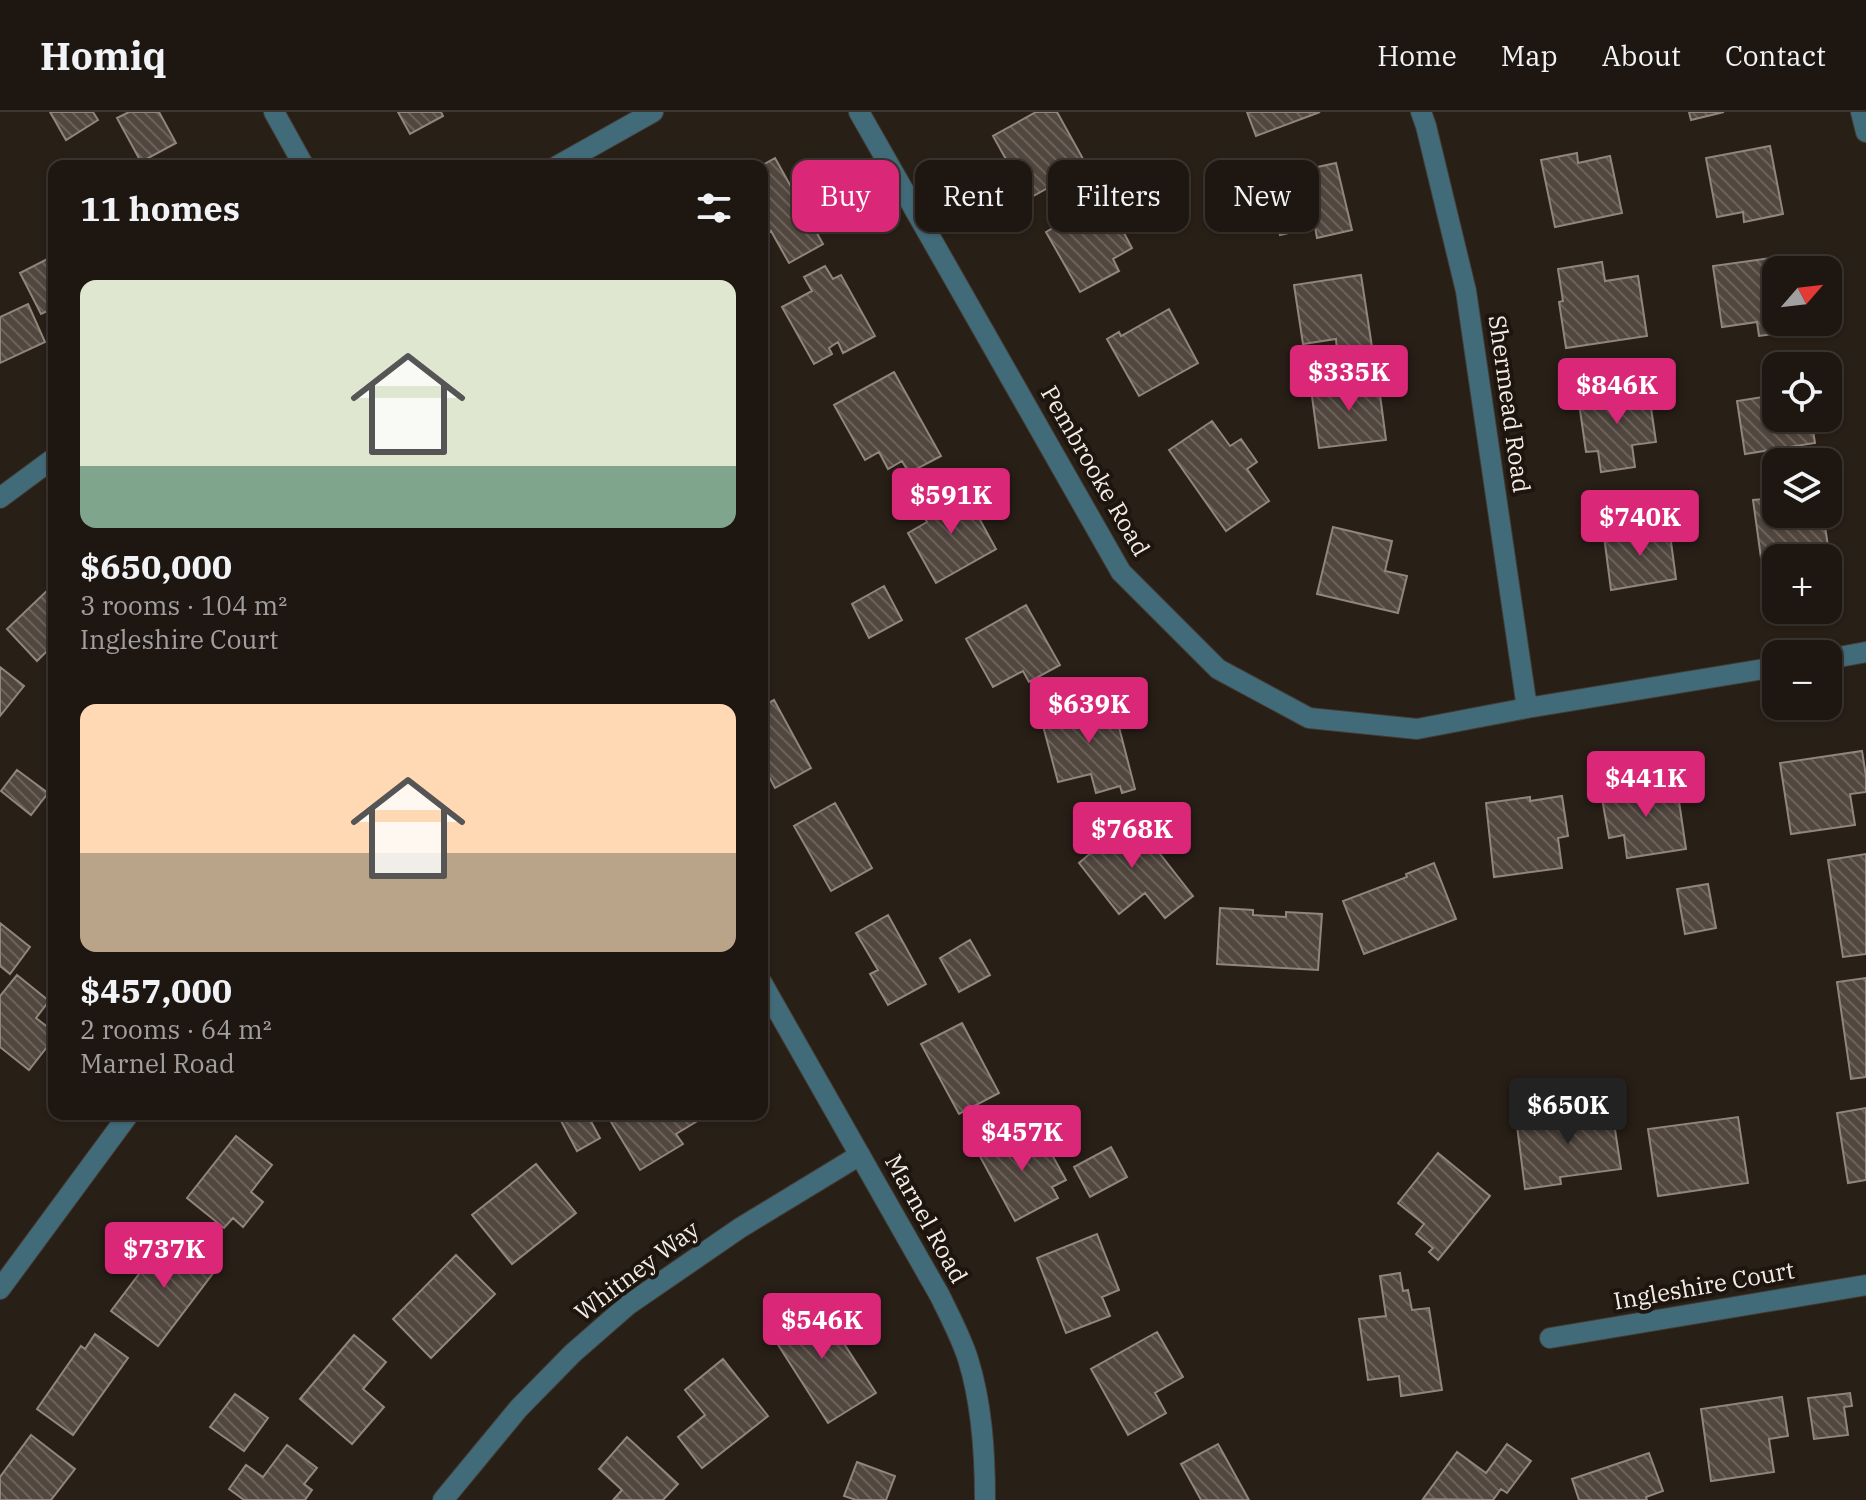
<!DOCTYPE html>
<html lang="en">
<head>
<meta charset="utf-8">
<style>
  :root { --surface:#1e1711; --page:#26201a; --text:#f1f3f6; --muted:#a19f9f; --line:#3c3631; --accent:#db2777 }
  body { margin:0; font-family:"IBM Plex Serif",serif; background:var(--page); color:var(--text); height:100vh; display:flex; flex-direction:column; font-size:30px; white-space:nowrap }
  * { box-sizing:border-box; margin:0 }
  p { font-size:26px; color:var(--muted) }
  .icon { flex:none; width:44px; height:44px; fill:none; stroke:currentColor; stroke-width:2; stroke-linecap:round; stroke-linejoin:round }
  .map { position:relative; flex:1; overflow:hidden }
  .side { position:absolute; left:48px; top:48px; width:720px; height:960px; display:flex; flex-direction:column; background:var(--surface); border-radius:16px; box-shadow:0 2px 6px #0004,0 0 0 2px var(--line) }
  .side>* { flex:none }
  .hud { position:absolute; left:792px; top:48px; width:760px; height:72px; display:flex; gap:16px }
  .needle { width:52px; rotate:62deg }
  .controls { position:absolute; left:1762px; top:144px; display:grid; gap:16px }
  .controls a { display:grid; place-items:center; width:80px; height:80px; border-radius:16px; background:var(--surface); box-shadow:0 2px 6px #0004,0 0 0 2px var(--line); font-size:40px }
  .price { position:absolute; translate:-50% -68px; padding:0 18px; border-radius:8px; background:var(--accent); color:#fff; font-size:26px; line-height:52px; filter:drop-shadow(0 2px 4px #0008) }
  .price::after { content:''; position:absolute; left:50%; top:48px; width:24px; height:18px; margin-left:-12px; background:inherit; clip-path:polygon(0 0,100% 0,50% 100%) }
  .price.selected { background:#222; color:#fff }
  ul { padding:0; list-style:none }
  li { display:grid; align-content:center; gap:16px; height:424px; padding:0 32px }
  li span { display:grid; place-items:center; height:248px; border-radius:16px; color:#555 }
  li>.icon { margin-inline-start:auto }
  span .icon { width:144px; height:144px; fill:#fffc; stroke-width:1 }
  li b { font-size:34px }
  h2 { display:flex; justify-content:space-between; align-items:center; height:96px; padding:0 32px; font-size:34px }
  .pill { padding:0 28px; border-radius:16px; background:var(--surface); box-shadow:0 2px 6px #0004,0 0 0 2px var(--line); font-size:28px; line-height:72px }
  .pill.selected { background:var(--accent); color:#fff }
  header { display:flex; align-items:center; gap:48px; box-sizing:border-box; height:112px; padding:0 40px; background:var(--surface); border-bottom:2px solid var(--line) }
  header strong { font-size:38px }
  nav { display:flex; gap:44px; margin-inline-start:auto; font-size:28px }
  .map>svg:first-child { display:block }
</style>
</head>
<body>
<header>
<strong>Homiq</strong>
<nav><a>Home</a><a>Map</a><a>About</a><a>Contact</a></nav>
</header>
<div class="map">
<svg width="1866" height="1388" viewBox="0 0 1866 1388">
  <defs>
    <pattern id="building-back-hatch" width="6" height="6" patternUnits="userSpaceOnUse" patternTransform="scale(2)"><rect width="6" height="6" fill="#52473f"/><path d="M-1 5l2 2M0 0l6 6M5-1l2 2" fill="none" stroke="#6b625b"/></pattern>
  </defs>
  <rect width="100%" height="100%" fill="#281f17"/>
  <path fill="url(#building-back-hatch)" stroke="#91857c" stroke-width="2" d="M 50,0 L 93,0 L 98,8 L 66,28 Z
    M 129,0 L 159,0 L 176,31 L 141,50 L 117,6 Z
    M 398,0 L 441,0 L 443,4 L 410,22 Z
    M 1036,0 L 1057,0 L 1087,54 L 1028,87 L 993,24 Z
    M 1247,0 L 1320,0 L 1256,24 Z
    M 1689,0 L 1724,0 L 1691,8 Z
    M 1770,34 L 1783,102 L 1744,110 L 1743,100 L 1717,105 L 1706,46 Z
    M 1577,41 L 1578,51 L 1610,44 L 1622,101 L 1555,115 L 1541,48 Z
    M 775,46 L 823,132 L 789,151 L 771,119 L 762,125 L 761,54 Z
    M 748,47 L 752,54 L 735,54 Z
    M 1336,51 L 1352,118 L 1317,126 L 1315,115 L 1280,123 L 1267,66 Z
    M 1105,85 L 1132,136 L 1113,147 L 1119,159 L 1080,180 L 1046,120 Z
    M 53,144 L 54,196 L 41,202 L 20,161 Z
    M 1785,144 L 1787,158 L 1776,158 L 1776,210 L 1795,210 L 1796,219 L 1759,224 L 1757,210 L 1722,215 L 1713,154 Z
    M 1602,150 L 1605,169 L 1638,164 L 1647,224 L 1566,236 L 1559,190 L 1563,189 L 1558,157 Z
    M 825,154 L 833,167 L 841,163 L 875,224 L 843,241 L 838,230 L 829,236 L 832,242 L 814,252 L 782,195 L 812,179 L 804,165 Z
    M 1361,163 L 1372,235 L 1337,240 L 1336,227 L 1303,232 L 1294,173 Z
    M 28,192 L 45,230 L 0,251 L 0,205 Z
    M 1169,197 L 1198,251 L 1139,284 L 1107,227 L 1119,220 L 1121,224 Z
    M 894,260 L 941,344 L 909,361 L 902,349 L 888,357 L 879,340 L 865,348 L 834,293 Z
    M 1377,260 L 1386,328 L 1319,336 L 1311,277 L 1363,270 L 1362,262 Z
    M 1648,275 L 1656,330 L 1632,333 L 1635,355 L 1601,360 L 1598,339 L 1586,340 L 1578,284 Z
    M 1776,283 L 1776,306 L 1811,306 L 1815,331 L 1745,342 L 1737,289 Z
    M 1212,309 L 1230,334 L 1241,327 L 1257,350 L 1247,357 L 1269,389 L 1226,419 L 1169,338 Z
    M 962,375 L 996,437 L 936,471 L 908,421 L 927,410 L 920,398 Z
    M 1776,386 L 1776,402 L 1823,402 L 1828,434 L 1790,439 L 1791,442 L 1761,446 L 1753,388 Z
    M 1333,415 L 1392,429 L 1385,459 L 1407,464 L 1398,501 L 1317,482 Z
    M 1669,415 L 1676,467 L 1611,478 L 1604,424 Z
    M 54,472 L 54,532 L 37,549 L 7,517 Z
    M 884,474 L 902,508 L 869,526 L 852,492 Z
    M 1026,493 L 1060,553 L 1029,570 L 1023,559 L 993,575 L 966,527 Z
    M 0,555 L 24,574 L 0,604 Z
    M 1084,581 L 1088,594 L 1112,588 L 1135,677 L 1122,681 L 1120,674 L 1096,681 L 1091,662 L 1058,670 L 1042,610 L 1068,603 L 1063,587 Z
    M 774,588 L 811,656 L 775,676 L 762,651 L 762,595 Z
    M 1862,639 L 1866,664 L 1866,680 L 1850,682 L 1855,713 L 1791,722 L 1780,651 Z
    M 17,658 L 48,681 L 31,703 L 1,679 Z
    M 1676,669 L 1686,737 L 1627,746 L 1624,723 L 1609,726 L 1601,681 Z
    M 1562,684 L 1568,724 L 1558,726 L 1562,756 L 1494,765 L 1486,691 L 1530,685 L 1530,689 Z
    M 835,691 L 872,756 L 831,779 L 794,714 Z
    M 1106,709 L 1116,723 L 1134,709 L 1193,784 L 1165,806 L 1145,781 L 1119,802 L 1079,751 L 1092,740 L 1082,728 Z
    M 1866,742 L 1866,842 L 1843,845 L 1828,748 Z
    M 1434,751 L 1456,807 L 1364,842 L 1343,789 L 1407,765 L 1406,762 Z
    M 1708,772 L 1716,816 L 1685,822 L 1677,777 Z
    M 1220,796 L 1253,798 L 1253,803 L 1286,805 L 1286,800 L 1322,802 L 1318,858 L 1217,852 Z
    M 888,803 L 926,872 L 888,893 L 870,862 L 878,858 L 856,821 Z
    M 0,811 L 30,835 L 10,862 L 0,854 Z
    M 970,828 L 990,863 L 959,880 L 940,846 Z
    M 17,863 L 49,889 L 36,906 L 54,920 L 54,926 L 29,958 L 0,935 L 0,884 Z
    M 1866,866 L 1866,965 L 1851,967 L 1837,870 Z
    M 962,911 L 999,981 L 959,1002 L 921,932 Z
    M 1603,991 L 1605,1005 L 1613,1004 L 1621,1057 L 1560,1065 L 1561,1072 L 1525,1077 L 1517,1014 L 1547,1010 L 1546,999 Z
    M 1866,996 L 1866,1068 L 1848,1071 L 1837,1001 Z
    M 570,1002 L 587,1002 L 600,1026 L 577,1039 L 560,1007 Z
    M 614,1002 L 709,1002 L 676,1022 L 683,1032 L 640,1058 L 608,1005 Z
    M 1738,1005 L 1748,1071 L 1658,1084 L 1648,1017 Z
    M 1019,1016 L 1031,1037 L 1045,1030 L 1066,1068 L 1052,1075 L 1058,1086 L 1015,1109 L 977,1039 Z
    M 236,1024 L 272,1053 L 251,1080 L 263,1090 L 243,1115 L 233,1106 L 224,1116 L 187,1086 Z
    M 1111,1035 L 1127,1065 L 1090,1085 L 1074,1055 Z
    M 1438,1041 L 1490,1084 L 1438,1148 L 1429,1140 L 1433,1136 L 1416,1122 L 1424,1112 L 1398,1091 Z
    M 536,1052 L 576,1101 L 512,1152 L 472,1103 Z
    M 170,1121 L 217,1156 L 158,1234 L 111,1199 Z
    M 1097,1122 L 1119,1178 L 1102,1185 L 1110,1204 L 1066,1221 L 1037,1146 Z
    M 456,1143 L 495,1182 L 431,1246 L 393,1207 Z
    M 1400,1161 L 1403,1179 L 1408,1178 L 1412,1198 L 1429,1196 L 1442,1278 L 1401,1284 L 1399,1264 L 1368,1268 L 1359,1207 L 1386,1204 L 1380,1164 Z
    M 815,1187 L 876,1281 L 828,1311 L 768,1217 Z
    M 1157,1220 L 1183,1265 L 1155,1281 L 1166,1301 L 1128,1323 L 1091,1257 Z
    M 95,1222 L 128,1246 L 73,1323 L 37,1297 L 81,1234 L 85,1237 Z
    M 354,1223 L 386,1250 L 363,1277 L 384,1295 L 352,1332 L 300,1287 Z
    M 723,1247 L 768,1304 L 702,1356 L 678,1325 L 705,1303 L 685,1278 Z
    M 1850,1281 L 1852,1294 L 1844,1295 L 1848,1323 L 1814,1327 L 1808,1286 Z
    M 235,1282 L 268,1306 L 244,1339 L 210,1315 Z
    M 1782,1285 L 1788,1324 L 1769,1327 L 1774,1360 L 1711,1369 L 1701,1297 Z
    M 31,1323 L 75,1357 L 51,1388 L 0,1388 L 0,1365 Z
    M 627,1325 L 678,1372 L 663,1388 L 613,1388 L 622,1378 L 599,1357 Z
    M 1218,1332 L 1249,1388 L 1201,1388 L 1181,1352 Z
    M 1507,1332 L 1531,1349 L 1507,1381 L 1501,1377 L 1493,1388 L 1423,1387 L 1457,1340 L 1486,1361 Z
    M 287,1333 L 317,1356 L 304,1372 L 312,1378 L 305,1388 L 244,1388 L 229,1377 L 246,1353 L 263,1365 Z
    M 1649,1341 L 1663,1379 L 1646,1385 L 1647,1388 L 1579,1388 L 1572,1367 Z
    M 857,1350 L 895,1364 L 886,1388 L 856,1388 L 844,1384 Z"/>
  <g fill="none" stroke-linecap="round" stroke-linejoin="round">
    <defs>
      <path id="street" d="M 274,0 L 304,54
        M 859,0 L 1121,460 L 1218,557 L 1309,606 L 1417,617 L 1527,596 L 1776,555
        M 1421,0 L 1426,14 L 1466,179 L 1527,596
        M 1861,0 L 1866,20
        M 557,54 L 653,0
        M 0,386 L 54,346
        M 1828,547 L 1866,540
        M 762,871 L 940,1184 C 950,1205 961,1225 968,1247 C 982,1292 985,1340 985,1388
        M 0,1177 L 129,1002
        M 1550,1226 L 1866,1173
        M 443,1388 L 519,1296 L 573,1241 L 628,1193 L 740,1116 L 860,1043"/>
    </defs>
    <use href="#street" stroke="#443c34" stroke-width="22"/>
    <use href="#street" stroke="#426b7a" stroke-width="20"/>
  </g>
  <g text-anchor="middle" stroke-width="8" stroke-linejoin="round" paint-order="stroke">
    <g font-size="24" fill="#f3ece7" stroke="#1e150e">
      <text transform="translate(1509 292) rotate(82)" y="8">Shermead Road</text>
      <text transform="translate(1095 359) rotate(60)" y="8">Pembrooke Road</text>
      <text transform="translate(926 1107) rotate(61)" y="8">Marnel Road</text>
      <text transform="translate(637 1159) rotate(-37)" y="8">Whitney Way</text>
      <text transform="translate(1704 1174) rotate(-10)" y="8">Ingleshire Court</text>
    </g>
  </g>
</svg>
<div class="controls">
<a><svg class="needle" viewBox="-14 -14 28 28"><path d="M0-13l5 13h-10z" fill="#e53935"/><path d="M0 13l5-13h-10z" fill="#a19f9f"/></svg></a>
<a><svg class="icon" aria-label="locate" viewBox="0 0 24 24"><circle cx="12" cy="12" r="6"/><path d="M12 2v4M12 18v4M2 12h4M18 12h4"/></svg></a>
<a><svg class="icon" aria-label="layers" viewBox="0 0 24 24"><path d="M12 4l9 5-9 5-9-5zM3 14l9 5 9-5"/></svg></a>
<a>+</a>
<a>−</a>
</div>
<b class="price" style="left:1349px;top:301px">$335K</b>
<b class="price" style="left:1617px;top:314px">$846K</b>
<b class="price" style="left:951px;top:424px">$591K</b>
<b class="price" style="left:1640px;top:446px">$740K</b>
<b class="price" style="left:1089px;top:633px">$639K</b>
<b class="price" style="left:1646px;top:707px">$441K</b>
<b class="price" style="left:1132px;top:758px">$768K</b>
<b class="price selected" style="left:1568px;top:1034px">$650K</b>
<b class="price" style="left:1022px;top:1061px">$457K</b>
<b class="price" style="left:164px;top:1178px">$737K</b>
<b class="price" style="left:822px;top:1249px">$546K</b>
<div class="hud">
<a class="pill selected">Buy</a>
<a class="pill">Rent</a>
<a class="pill">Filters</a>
<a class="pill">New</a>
</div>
<section class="side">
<h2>11 homes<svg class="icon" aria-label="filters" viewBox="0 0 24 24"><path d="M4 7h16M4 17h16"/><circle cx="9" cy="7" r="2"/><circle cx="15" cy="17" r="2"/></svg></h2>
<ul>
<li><span style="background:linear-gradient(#dfe7d0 75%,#7fa58c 0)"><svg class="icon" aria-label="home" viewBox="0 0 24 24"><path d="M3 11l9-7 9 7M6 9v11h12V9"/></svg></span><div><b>$650,000</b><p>3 rooms · 104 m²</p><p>Ingleshire Court</p></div></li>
<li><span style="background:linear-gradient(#ffd9b3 60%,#b9a48a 0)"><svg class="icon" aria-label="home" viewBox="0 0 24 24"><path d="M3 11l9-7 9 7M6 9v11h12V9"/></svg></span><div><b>$457,000</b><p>2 rooms · 64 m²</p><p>Marnel Road</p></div></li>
</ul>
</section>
</div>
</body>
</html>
